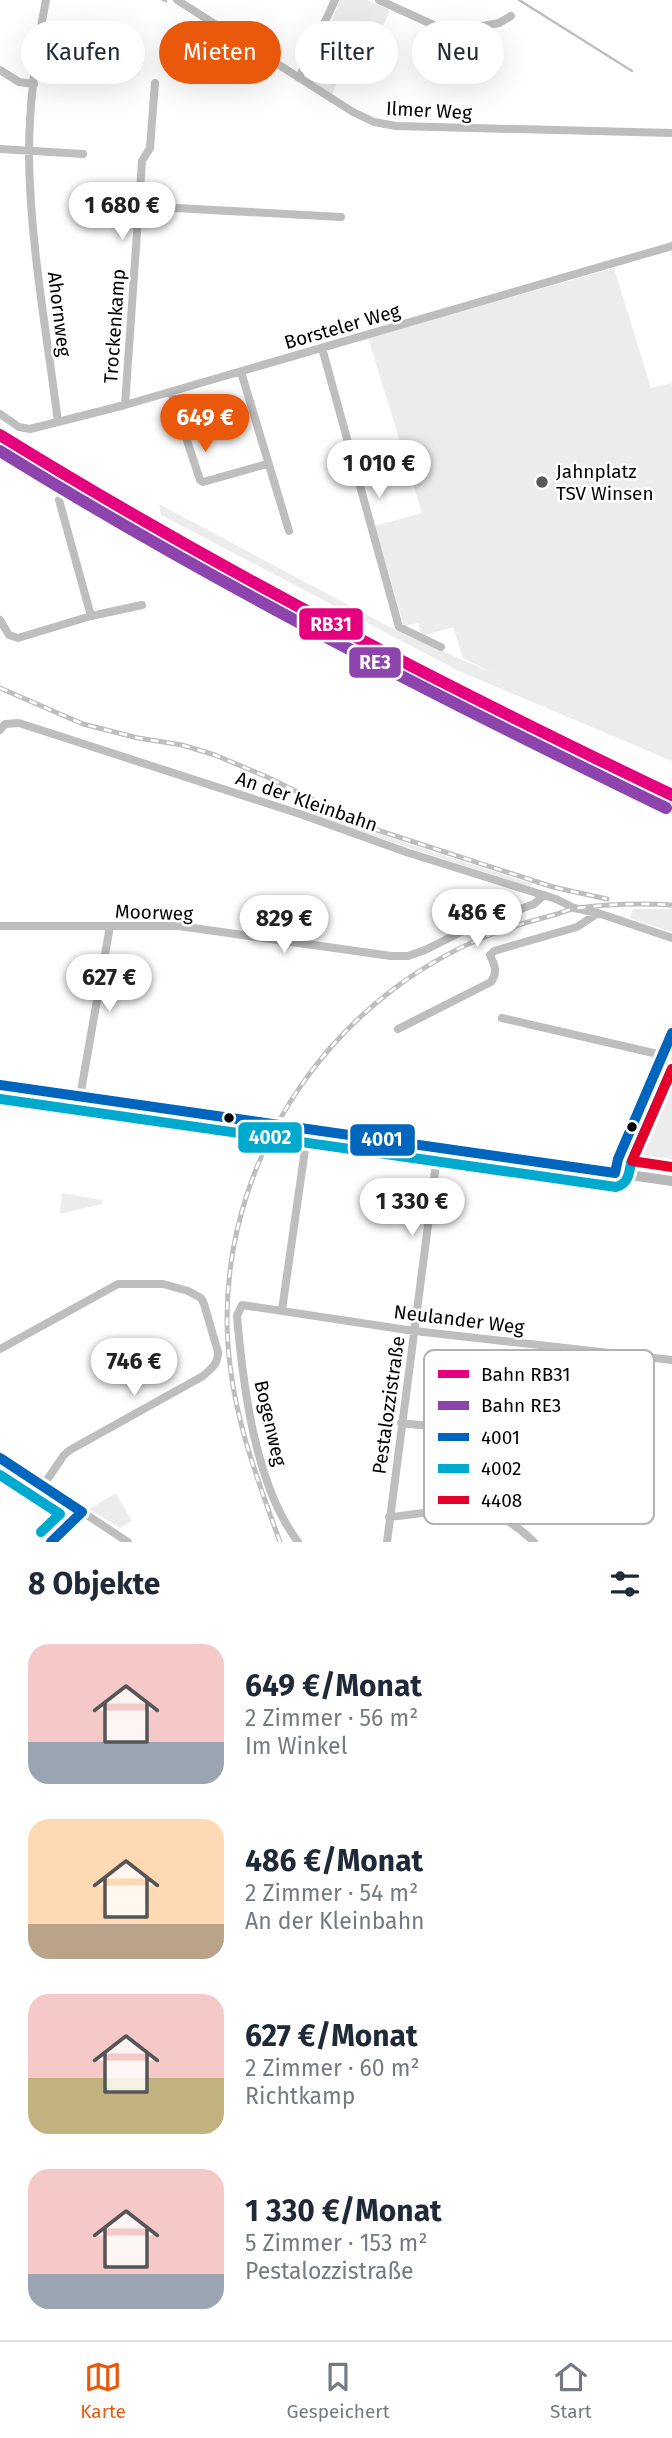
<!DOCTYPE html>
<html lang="de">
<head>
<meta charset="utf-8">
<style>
  :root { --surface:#fff; --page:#f6f6f7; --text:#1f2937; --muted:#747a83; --line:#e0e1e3; --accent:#ea580c }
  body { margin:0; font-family:"Fira Sans",sans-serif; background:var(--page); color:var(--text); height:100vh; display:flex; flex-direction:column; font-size:26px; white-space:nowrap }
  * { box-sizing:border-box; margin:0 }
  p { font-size:23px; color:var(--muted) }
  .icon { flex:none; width:38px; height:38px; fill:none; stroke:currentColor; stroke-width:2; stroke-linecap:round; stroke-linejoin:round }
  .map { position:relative; height:1542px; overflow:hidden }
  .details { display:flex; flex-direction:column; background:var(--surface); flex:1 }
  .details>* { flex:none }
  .banner { position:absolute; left:21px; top:21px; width:630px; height:63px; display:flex; gap:14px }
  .price { position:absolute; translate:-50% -60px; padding:0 16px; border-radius:24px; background:#fff; color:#222; font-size:23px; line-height:46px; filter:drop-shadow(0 2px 4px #0008) }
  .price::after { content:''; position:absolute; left:50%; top:42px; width:21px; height:16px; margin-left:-10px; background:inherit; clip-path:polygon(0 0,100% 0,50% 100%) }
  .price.active { background:var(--accent); color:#fff }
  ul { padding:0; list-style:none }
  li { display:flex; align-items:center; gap:21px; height:175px; padding:0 28px }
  li span { display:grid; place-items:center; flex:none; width:196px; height:140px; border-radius:21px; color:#555 }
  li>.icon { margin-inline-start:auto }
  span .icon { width:84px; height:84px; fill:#fffc; stroke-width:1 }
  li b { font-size:30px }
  h2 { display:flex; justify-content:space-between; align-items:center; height:84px; padding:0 28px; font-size:30px }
  .chip { padding:0 24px; border-radius:32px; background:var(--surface); box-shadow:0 7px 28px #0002; font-size:24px; line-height:63px }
  .chip.active { background:var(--accent); color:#fff }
  .tabs { display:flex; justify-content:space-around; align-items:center; height:98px; border-top:2px solid var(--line); background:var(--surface); font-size:19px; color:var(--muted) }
  .tabs a { display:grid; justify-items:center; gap:4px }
  .tabs .active { color:var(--accent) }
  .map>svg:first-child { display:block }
</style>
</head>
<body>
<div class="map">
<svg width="672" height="1542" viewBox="0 0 672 1542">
  <rect width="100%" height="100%" fill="#fff"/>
  <path fill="#ececec" d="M 340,0 L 367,0 L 390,10 L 376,42 L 359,34 L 332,94 L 305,78 L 323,42 L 322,40 L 329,24 L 331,23 Z
    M 614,268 L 651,388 L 672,383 L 672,761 L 461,672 L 161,515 L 159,504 L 401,633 L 493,673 L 463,658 L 453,627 L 422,636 L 418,623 L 404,626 L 375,526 L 422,513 L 368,338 Z
    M 305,804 C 379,837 456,859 533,884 L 529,887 L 352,829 L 315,816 Z
    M 633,909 L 672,909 L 672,932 L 630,918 Z
    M 672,1043 L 672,1171 L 635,1165 L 631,1159 L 633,1140 Z
    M 62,1193 L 102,1200 L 102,1204 L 60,1214 Z
    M 116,1493 L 132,1521 L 120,1528 L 89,1509 Z"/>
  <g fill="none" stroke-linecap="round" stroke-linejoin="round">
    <path stroke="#bfbfbf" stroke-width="2.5" d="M 163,0 L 166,1
      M 519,0 L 632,71"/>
    <path stroke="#bebebe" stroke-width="8" d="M 46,0 C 36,50 29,104 29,155 C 30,244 47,334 58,422
      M 177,0 L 353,112 L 374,122 L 396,126 L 672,133
      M 379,0 L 449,32 L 499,23 L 511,16
      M 0,70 L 19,82 L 34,84
      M 299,78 L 335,0
      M 0,149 L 83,154
      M 139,206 L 341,217
      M 322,348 L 399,627 L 441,647
      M 241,372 L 289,531
      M 171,392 L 200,480 L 203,482 L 267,464
      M 125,405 L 142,161 L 150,148 L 155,83
      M 0,414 L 19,427 L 30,429 L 125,405 L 672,246
      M 59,500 L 91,616
      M 0,620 L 9,635 L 18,638 L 91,616 L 142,605
      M 0,730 L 5,724 L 19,723 L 300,814 L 406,852 L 556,899 L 574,908 L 598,913 L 672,938
      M 0,926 L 179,926 L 391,956 L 408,956 L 425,950 L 463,931 L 534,904 L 544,895
      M 502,1018 L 662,1055
      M 398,1029 L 491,982 C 498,972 495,966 490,955 L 494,951 L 577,927 L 598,913
      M 80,1097 L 110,926
      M 615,1173 L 618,1159 L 672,1033
      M 282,1310 L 308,1129
      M 0,1349 L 118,1284 L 163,1284 L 188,1291 L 201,1298 L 204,1304 L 218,1352 C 218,1364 212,1368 203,1376 L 70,1450 L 64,1455 L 42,1487
      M 401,1423 L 468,1430 L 477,1429 L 581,1390 L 588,1383 L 592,1351
      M 0,1458 L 128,1542
      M 503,1516 L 511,1504 L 518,1499 L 572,1479 L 593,1483
      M 389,1517 C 451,1512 484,1492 534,1542
      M 51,1542 L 82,1512
      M 298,1542 C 255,1485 243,1386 237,1316 L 242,1305 L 414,1331 L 672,1360
      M 387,1542 L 438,1148"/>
    <path stroke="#b8b8b8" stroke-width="10" d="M 0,1085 L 672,1181"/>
    <defs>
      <path id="rail" d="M 0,688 L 83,724 L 138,738 L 182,745 L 215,755 L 267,777 L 371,828 L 553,887 L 607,899
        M 280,1542 C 253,1468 228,1401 227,1322 C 226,1146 341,986 506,929 C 523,923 540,919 557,914 C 563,912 570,909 577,908 C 608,904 641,903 672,905"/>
    </defs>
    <use href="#rail" stroke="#bebebe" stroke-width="5"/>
    <use href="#rail" stroke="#fff" stroke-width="2.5" stroke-dasharray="8" stroke-linecap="butt"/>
    <defs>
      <path id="bus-1" d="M 0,1085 L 615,1173 L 618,1159 L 672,1033
        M 0,1458 L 82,1512 L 51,1542"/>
      <path id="bus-2" d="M 0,1099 L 616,1187 C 628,1184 629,1174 631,1163 L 672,1069
        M 0,1475 L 60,1514 L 41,1532"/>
      <path id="bus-3" d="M 672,1069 L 632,1161 L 672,1167"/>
    </defs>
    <use href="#bus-1" stroke="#fff" stroke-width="16"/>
    <use href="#bus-2" stroke="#fff" stroke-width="16"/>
    <use href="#bus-3" stroke="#fff" stroke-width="16"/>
    <use href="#bus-1" stroke="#0065bd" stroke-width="10"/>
    <use href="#bus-2" stroke="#00a9ce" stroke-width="10"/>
    <use href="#bus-3" stroke="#e4002b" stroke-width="10"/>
    <defs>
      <path id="rail-1" d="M 0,435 C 217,569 442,685 672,795"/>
      <path id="rail-2" d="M 0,451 C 215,584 439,698 666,808"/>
    </defs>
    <use href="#rail-1" stroke="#fff" stroke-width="18"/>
    <use href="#rail-2" stroke="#fff" stroke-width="18"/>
    <use href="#rail-1" stroke="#e5007d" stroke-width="12"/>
    <use href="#rail-2" stroke="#8e44ad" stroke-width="12"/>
  </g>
  <circle fill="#595959" stroke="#fff" stroke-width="2.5" cx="542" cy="482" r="7"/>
  <g fill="#000" stroke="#fff" stroke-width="2.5">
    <circle cx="229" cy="1118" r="6"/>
    <circle cx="632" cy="1127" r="6"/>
  </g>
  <g text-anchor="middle" stroke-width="5" stroke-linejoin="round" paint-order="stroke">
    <g font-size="19" fill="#000" stroke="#fff">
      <text transform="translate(429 110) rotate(3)" y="7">Ilmer Weg</text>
      <text transform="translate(60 314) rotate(83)" y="7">Ahornweg</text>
      <text transform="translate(114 326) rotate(-86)" y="7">Trockenkamp</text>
      <text transform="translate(342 326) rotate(-16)" y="7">Borsteler Weg</text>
      <text transform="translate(307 801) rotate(19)" y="7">An der Kleinbahn</text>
      <text transform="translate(154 912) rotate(2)" y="7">Moorweg</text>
      <text transform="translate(459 1319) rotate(7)" y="7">Neulander Weg</text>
      <text transform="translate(388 1405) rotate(-82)" y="7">Pestalozzistraße</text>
      <text transform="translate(271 1423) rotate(77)" y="7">Bogenweg</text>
    </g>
    <g font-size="19" fill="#000" stroke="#fff" text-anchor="start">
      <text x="556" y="478">Jahnplatz<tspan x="556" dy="22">TSV Winsen</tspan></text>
    </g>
  </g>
  <rect x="424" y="1350" width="230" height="174" rx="10" fill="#fff" stroke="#b2b2b2" stroke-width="2"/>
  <rect x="438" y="1370" width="31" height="8" fill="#e5007d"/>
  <rect x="438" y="1401" width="31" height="9" fill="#8e44ad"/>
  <rect x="438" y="1433" width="31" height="8" fill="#0065bd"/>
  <rect x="438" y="1464" width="31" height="9" fill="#00a9ce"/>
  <rect x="438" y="1496" width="31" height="8" fill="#e4002b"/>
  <g font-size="19" fill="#000">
    <text x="481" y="1381">Bahn RB31</text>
    <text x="481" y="1412">Bahn RE3</text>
    <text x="481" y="1444">4001</text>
    <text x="481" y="1475">4002</text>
    <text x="481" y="1507">4408</text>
  </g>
  <g stroke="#fff" stroke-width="2.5">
    <rect x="298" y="607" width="66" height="34" rx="7" fill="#e5007d"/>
    <rect x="348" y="646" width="54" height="33" rx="7" fill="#8e44ad"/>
    <rect x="237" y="1121" width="66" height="33" rx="7" fill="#00a9ce"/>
    <rect x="349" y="1123" width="67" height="34" rx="7" fill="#0065bd"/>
  </g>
  <g font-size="19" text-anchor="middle" font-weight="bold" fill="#fff">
    <text x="331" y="631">RB31</text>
    <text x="375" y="669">RE3</text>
    <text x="270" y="1144">4002</text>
    <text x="382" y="1146">4001</text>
  </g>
</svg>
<b class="price" style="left:122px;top:242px">1 680 €</b>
<b class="price active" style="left:205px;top:454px">649 €</b>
<b class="price" style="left:379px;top:500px">1 010 €</b>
<b class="price" style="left:477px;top:949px">486 €</b>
<b class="price" style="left:284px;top:955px">829 €</b>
<b class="price" style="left:109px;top:1014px">627 €</b>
<b class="price" style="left:412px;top:1238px">1 330 €</b>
<b class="price" style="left:134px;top:1398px">746 €</b>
<div class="banner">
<a class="chip">Kaufen</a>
<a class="chip active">Mieten</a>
<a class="chip">Filter</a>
<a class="chip">Neu</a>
</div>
</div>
<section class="details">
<h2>8 Objekte<svg class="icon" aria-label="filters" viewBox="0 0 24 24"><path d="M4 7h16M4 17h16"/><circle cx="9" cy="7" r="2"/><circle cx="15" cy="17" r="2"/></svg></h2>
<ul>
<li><span style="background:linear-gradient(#f6c9c9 70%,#9aa5b1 0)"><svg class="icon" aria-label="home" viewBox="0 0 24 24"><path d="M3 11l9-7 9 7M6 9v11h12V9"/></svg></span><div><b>649 €/Monat</b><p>2 Zimmer · 56 m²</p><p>Im Winkel</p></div></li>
<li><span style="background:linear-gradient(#ffd9b3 75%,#b9a48a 0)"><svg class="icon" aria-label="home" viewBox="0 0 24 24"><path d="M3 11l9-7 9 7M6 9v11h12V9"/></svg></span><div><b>486 €/Monat</b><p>2 Zimmer · 54 m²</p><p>An der Kleinbahn</p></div></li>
<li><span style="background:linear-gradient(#f6c9c9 60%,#c2b280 0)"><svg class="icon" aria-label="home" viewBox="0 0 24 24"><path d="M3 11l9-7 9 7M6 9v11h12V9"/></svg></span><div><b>627 €/Monat</b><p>2 Zimmer · 60 m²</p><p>Richtkamp</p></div></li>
<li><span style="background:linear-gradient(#f6c9c9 75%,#9aa5b1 0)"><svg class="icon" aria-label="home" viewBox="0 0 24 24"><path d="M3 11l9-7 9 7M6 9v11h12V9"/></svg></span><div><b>1 330 €/Monat</b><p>5 Zimmer · 153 m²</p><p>Pestalozzistraße</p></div></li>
</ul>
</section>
<nav class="tabs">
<a class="active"><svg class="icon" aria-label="map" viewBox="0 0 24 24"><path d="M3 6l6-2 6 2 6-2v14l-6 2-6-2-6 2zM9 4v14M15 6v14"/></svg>Karte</a>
<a><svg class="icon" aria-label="saved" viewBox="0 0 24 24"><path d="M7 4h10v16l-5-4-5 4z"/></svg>Gespeichert</a>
<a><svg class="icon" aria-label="home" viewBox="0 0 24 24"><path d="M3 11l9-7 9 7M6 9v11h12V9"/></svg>Start</a>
</nav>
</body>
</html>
